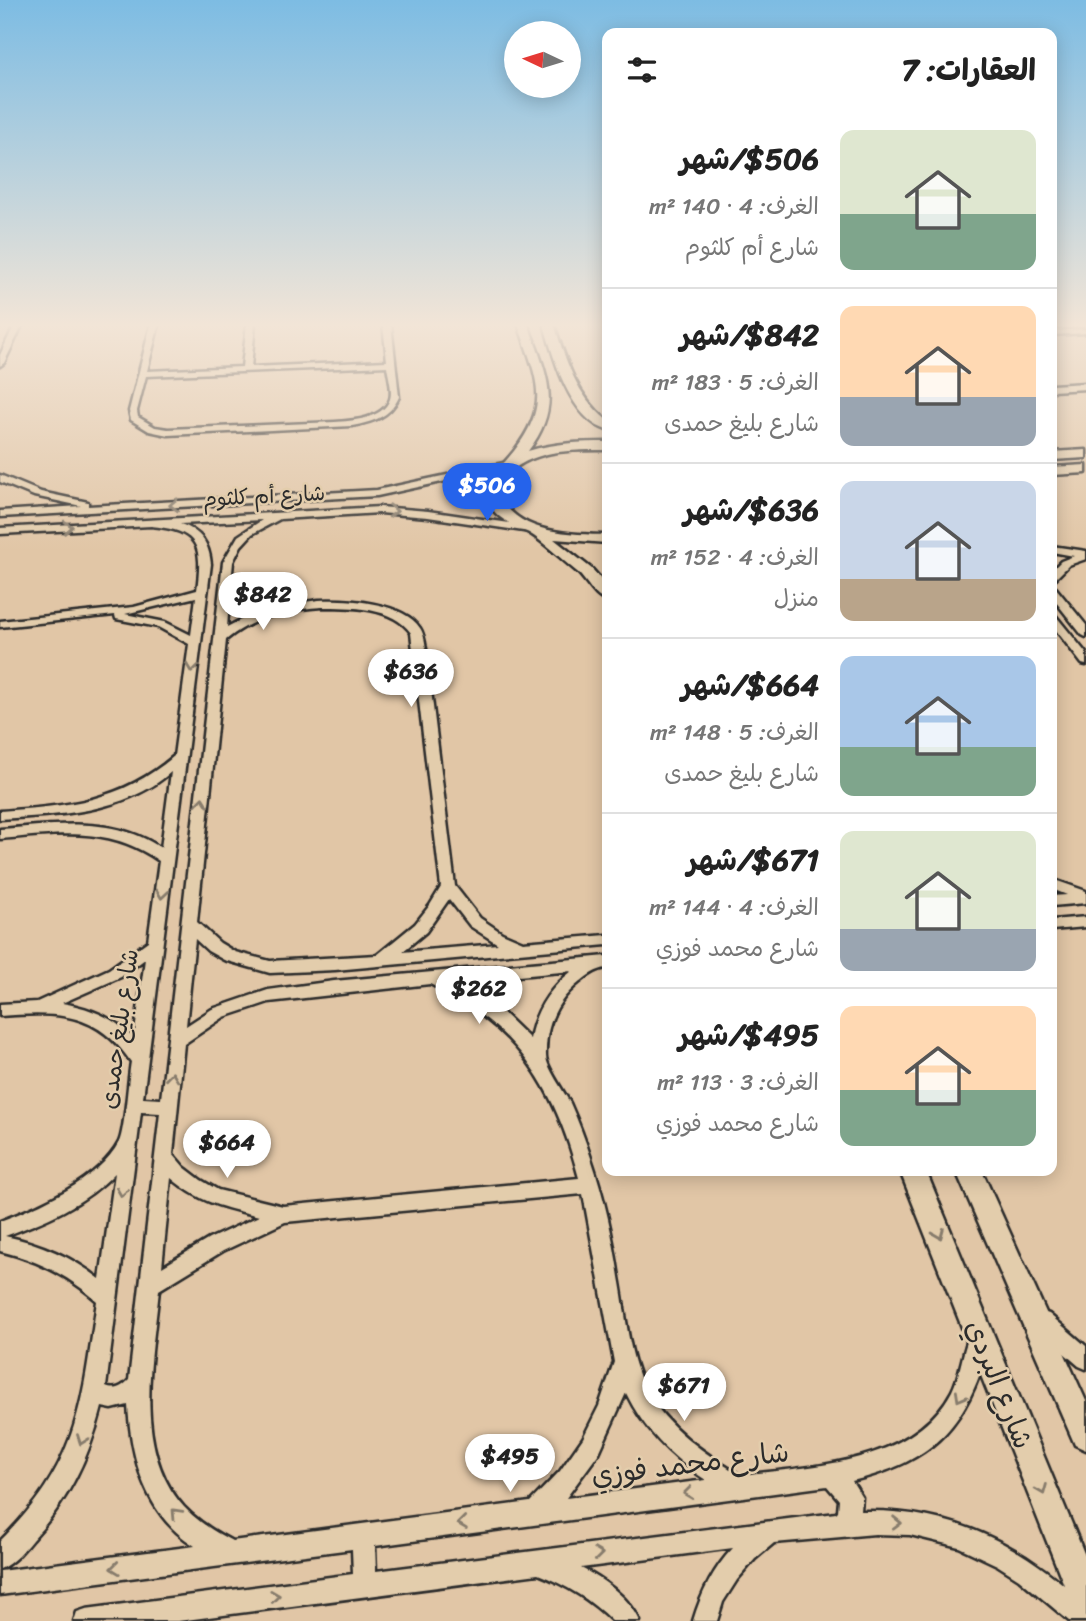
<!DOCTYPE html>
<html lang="ar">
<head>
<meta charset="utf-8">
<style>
  :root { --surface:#fff; --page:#f6f6f6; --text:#222; --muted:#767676; --line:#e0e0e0; --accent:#2563eb }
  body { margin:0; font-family:Sriracha,"Playpen Sans Arabic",sans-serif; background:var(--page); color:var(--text); direction:rtl; height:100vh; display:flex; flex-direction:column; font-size:26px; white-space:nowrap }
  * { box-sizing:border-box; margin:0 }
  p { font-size:23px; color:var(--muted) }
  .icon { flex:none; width:38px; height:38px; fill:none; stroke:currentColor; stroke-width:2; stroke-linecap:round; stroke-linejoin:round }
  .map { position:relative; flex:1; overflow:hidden; direction:ltr }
  .panel { position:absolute; left:602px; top:28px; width:455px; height:1148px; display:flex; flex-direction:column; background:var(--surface); border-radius:14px; box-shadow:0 4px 18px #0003; direction:rtl }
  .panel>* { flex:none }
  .needle { width:46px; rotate:274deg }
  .buttons { position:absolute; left:504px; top:21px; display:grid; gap:14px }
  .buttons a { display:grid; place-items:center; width:77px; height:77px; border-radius:50%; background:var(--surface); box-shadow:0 4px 18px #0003; font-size:35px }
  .price { position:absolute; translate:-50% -60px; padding:0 16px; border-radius:24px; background:#fff; color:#222; font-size:23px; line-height:46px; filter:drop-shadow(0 2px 4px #0008) }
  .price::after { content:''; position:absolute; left:50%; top:42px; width:21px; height:16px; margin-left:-10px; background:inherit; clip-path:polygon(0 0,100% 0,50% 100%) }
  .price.selected { background:var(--accent); color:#fff }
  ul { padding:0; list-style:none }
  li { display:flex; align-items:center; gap:21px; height:175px; padding:0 21px }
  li+li { border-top:2px solid var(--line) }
  li span { display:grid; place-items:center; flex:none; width:196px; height:140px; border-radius:14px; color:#555 }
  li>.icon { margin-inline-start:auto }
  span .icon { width:84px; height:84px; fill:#fffc; stroke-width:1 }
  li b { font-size:30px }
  h2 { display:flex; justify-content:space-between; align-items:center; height:84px; padding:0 21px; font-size:30px }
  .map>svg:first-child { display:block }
</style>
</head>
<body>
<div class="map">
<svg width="1086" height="1621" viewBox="0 0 1086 1621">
  <rect width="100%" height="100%" fill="#e1c6a6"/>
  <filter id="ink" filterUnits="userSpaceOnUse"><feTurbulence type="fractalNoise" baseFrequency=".0143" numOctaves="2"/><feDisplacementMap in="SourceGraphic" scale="14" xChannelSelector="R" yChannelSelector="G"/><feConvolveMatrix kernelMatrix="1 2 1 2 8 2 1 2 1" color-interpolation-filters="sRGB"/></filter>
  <g filter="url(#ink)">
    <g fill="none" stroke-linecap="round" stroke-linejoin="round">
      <defs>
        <path id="street" d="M 15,324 L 23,324 L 4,363 L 0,366 L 0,355 Z
          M 151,324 L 159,324 L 147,371 L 242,367 L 247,324 L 255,324 L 251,367 L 387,361 L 383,324 L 391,324 L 399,397 C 390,417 373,422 352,426 L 168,435 L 149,431 L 131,420 L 129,411 ZM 387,366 C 388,375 393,390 390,399 C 383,419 352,421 335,422 L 168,429 L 155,427 L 138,417 L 137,411 L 146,376 Z
          M 1086,329 L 1086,333 L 1052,335 L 1052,331 Z
          M 1086,383 L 1086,389 L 1052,391 L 1052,385 Z
          M 508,462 L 511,463 L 511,467 L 377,496 L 0,517 L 0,511 L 81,506 L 34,496 L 0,482 L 0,475 L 41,492 L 88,502 L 88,506 L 377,490 Z
          M 380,507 L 428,511 L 530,526 L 535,529 L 530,532 L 428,517 L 380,513 L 280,519 L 252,534 L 241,546 L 233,562 L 231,583 C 247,596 272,601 292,602 C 301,603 310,601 319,600 C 347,599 403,602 420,628 C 424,634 425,642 426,649 L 455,886 L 480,918 L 502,933 L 523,942 L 607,935 L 607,945 L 335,970 L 270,973 L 224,960 L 208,951 L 195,939 L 186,1026 L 212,1009 L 268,990 L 334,981 L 607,956 L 607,968 C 597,969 588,975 580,982 C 556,1001 545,1026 546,1056 C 546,1067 564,1091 570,1103 C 578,1121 585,1139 591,1158 C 604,1196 613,1237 619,1277 C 626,1314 628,1356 646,1390 C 667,1428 704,1453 740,1475 C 812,1466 913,1465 952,1391 C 961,1373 962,1352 970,1334 L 977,1331 L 984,1334 C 989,1346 984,1364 979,1376 C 955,1440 917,1465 852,1481 L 862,1497 L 861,1511 C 952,1509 1020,1543 1086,1604 L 1086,1621 L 1069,1621 L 1019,1579 L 997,1565 L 959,1547 L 910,1535 L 875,1534 L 774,1543 L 755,1559 L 737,1580 L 723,1602 L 717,1621 L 693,1621 C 701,1594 713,1569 733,1548 L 581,1568 C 603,1579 630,1598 640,1621 L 612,1621 C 590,1599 566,1585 538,1574 L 178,1621 L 74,1621 L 77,1612 L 86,1609 L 353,1574 L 352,1549 L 0,1595 L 0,1571 L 195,1546 C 146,1516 131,1459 128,1405 L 112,1409 L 102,1407 C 89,1458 68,1501 32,1540 C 23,1551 13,1563 0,1569 L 0,1541 C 79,1463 82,1405 97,1301 C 68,1275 37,1260 0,1251 L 0,1221 C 38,1207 99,1180 119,1142 C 125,1130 128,1079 131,1062 C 97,1011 56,1012 0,1016 L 0,1004 L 37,1002 L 109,969 L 148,941 L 159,861 C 109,825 58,834 0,839 L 0,829 C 53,825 114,815 161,848 L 171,772 C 126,813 58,815 0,819 L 0,811 C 67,806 121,802 174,756 L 189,644 L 158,627 L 116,619 L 115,615 L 0,627 L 0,621 L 134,607 L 197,590 C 203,545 199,531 151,526 L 0,534 L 0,528 ZM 262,520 L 238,536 L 223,562 L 161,1099 L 143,1098 L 211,564 C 209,543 201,531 180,524 ZM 230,592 L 251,601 L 277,606 L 250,615 L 227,627 ZM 196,597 L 191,635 L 165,622 L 125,614 ZM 322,607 C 351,607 393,607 411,633 L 441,887 L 430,905 L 415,924 L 377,955 L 270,961 L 235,952 L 220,943 L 197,922 L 226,640 C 253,617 288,609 322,607 ZM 449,899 L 470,926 L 498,944 L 402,952 L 426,932 ZM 145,959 L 134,1039 C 114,1017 90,1008 62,1003 L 121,977 ZM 572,971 C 549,989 535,1010 530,1039 L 498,1008 L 454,982 ZM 430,984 C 517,1026 555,1086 579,1178 L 283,1206 L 218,1190 L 201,1180 L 184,1167 L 173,1154 L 184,1044 L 224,1017 L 269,1002 ZM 141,1112 L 160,1113 L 129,1380 C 122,1387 115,1391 106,1387 ZM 115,1173 L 100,1279 C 72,1257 40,1243 5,1236 C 46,1221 84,1205 115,1173 ZM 171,1178 C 201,1203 222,1207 259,1216 L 209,1239 L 162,1267 ZM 583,1194 L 614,1362 L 599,1406 L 583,1438 L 560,1471 L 530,1502 L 232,1541 C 215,1532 198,1522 184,1507 C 132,1449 152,1360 159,1290 L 223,1251 L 285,1222 ZM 626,1393 C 644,1430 671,1457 706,1480 L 566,1498 L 599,1453 ZM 827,1486 L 839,1500 L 838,1511 L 836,1513 L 376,1571 L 375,1546 Z
          M 1052,546 L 1086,551 L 1086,559 L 1069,565 L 1056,578 L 1052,579 L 1052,570 L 1061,561 L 1074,556 L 1052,552 Z
          M 1052,587 L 1056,588 L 1086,625 L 1086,637 L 1082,635 L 1052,597 Z
          M 1052,615 L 1056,616 L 1086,653 L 1086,665 L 1082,664 L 1052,625 Z
          M 1052,879 L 1086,891 L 1086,903 L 1052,906 L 1052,896 L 1067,895 L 1052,889 Z
          M 1086,917 L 1086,927 L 1052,930 L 1052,920 Z
          M 1042,1312 L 1049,1314 L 1086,1346 L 1086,1369 L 1079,1366 L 1035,1328 L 1032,1321 L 1035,1314 Z"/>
        <path id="secondary" d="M 518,324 L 528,324 C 546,374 564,404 528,451 C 554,443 580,442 607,442 L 607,450 C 567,450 519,449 497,489 C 512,534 567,534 607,535 L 607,543 L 554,539 L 592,569 L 607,586 L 607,601 C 594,598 586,579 576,571 C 561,559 543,541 529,533 C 504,520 492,518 483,489 C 492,474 503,465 514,451 C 552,402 536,378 518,324 Z
          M 544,324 L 554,324 C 566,361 576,395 607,420 L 607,430 C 570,419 553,357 544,324 Z
          M 1086,450 L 1086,458 L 1052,460 L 1052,452 Z
          M 1086,465 L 1086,473 L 1052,475 L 1052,467 Z
          M 900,1171 L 926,1171 L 1086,1558 L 1086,1614 L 1074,1610 Z
          M 956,1171 L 982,1171 L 1086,1401 L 1086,1450 L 1075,1445 Z"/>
      </defs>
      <use href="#street" stroke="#2b2b2b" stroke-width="5"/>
      <use href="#secondary" stroke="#2b2b2b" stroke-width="5"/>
      <use href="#street" fill="#e3cdac" fill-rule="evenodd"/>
      <use href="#secondary" fill="#e3cdac" fill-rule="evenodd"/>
    </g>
    <defs><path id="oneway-chevron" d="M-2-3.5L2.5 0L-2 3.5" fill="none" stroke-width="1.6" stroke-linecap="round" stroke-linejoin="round" transform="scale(1.75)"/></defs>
    <g stroke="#877c6c">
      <use href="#oneway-chevron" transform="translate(174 505) rotate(177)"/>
      <use href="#oneway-chevron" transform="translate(393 511) rotate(3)"/>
      <use href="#oneway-chevron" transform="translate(68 527) rotate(-3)"/>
      <use href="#oneway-chevron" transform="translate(192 668) rotate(97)"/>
      <use href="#oneway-chevron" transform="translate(202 802) rotate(-84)"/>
      <use href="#oneway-chevron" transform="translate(162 894) rotate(98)"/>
      <use href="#oneway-chevron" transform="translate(172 1077) rotate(-84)"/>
      <use href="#oneway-chevron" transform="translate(122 1192) rotate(98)"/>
      <use href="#oneway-chevron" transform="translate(939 1234) rotate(68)"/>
      <use href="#oneway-chevron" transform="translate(960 1397) rotate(119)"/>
      <use href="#oneway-chevron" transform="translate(82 1440) rotate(110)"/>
      <use href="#oneway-chevron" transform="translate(1042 1490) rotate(68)"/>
      <use href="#oneway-chevron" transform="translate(688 1493) rotate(173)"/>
      <use href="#oneway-chevron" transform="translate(176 1513) rotate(-133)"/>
      <use href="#oneway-chevron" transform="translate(462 1523) rotate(173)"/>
      <use href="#oneway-chevron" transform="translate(897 1523) rotate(1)"/>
      <use href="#oneway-chevron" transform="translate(598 1554) rotate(-7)"/>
      <use href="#oneway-chevron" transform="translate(115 1568) rotate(173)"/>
      <use href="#oneway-chevron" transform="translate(275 1596) rotate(-7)"/>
    </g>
  </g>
  <linearGradient id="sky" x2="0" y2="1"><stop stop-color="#7dbce3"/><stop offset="0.59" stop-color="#f2e5d7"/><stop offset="1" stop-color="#f2e5d7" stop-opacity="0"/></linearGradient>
  <rect width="1086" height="551" fill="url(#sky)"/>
  <g text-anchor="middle" stroke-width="5" stroke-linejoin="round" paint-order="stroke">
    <g font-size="21" fill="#2b2b2b" stroke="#e3cdac">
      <text transform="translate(264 496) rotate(-3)" y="7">شارع أم كلثوم</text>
    </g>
    <g font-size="24" fill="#2b2b2b" stroke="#e3cdac">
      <text transform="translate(119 1029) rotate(-82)" y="8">شارع بليغ حمدى</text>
    </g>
    <g font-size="28" fill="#2b2b2b" stroke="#e3cdac">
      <text transform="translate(1000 1384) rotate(68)" y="10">شارع البردي</text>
      <text transform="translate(690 1463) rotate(-7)" y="10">شارع محمد فوزي</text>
    </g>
  </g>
</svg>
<div class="buttons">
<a><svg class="needle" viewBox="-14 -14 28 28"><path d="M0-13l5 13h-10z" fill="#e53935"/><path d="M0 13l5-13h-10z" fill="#767676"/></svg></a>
</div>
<b class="price selected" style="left:487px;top:523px">$506</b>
<b class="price" style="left:263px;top:632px">$842</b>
<b class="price" style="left:411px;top:709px">$636</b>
<b class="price" style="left:479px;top:1026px">$262</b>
<b class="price" style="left:227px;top:1180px">$664</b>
<b class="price" style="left:684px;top:1423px">$671</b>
<b class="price" style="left:510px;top:1494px">$495</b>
<section class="panel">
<h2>العقارات: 7<svg class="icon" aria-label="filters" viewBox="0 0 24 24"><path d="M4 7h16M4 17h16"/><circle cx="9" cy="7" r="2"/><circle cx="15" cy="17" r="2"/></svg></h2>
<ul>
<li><span style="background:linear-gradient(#dfe7d0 60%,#7fa58c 0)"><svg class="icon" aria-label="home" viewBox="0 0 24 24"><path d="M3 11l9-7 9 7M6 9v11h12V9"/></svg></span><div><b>$506/شهر</b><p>الغرف: 4 · 140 m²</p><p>شارع أم كلثوم</p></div></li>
<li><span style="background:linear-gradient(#ffd9b3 65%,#9aa5b1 0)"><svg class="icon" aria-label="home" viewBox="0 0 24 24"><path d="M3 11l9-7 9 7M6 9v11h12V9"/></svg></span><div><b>$842/شهر</b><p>الغرف: 5 · 183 m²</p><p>شارع بليغ حمدى</p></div></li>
<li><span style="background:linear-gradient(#c9d6e8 70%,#b9a48a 0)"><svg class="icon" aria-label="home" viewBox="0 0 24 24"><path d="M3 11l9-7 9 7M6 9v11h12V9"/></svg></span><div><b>$636/شهر</b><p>الغرف: 4 · 152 m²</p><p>منزل</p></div></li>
<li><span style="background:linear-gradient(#a9c7e8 65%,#7fa58c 0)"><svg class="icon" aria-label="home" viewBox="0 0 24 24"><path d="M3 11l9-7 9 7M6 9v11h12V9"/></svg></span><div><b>$664/شهر</b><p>الغرف: 5 · 148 m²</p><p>شارع بليغ حمدى</p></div></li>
<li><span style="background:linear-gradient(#dfe7d0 70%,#9aa5b1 0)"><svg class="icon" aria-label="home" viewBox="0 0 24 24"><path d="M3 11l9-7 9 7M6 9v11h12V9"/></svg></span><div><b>$671/شهر</b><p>الغرف: 4 · 144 m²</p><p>شارع محمد فوزي</p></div></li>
<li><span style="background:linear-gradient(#ffd9b3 60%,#7fa58c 0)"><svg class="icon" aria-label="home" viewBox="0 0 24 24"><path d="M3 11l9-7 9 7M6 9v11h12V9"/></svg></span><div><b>$495/شهر</b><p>الغرف: 3 · 113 m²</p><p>شارع محمد فوزي</p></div></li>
</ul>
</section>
</div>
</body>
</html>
